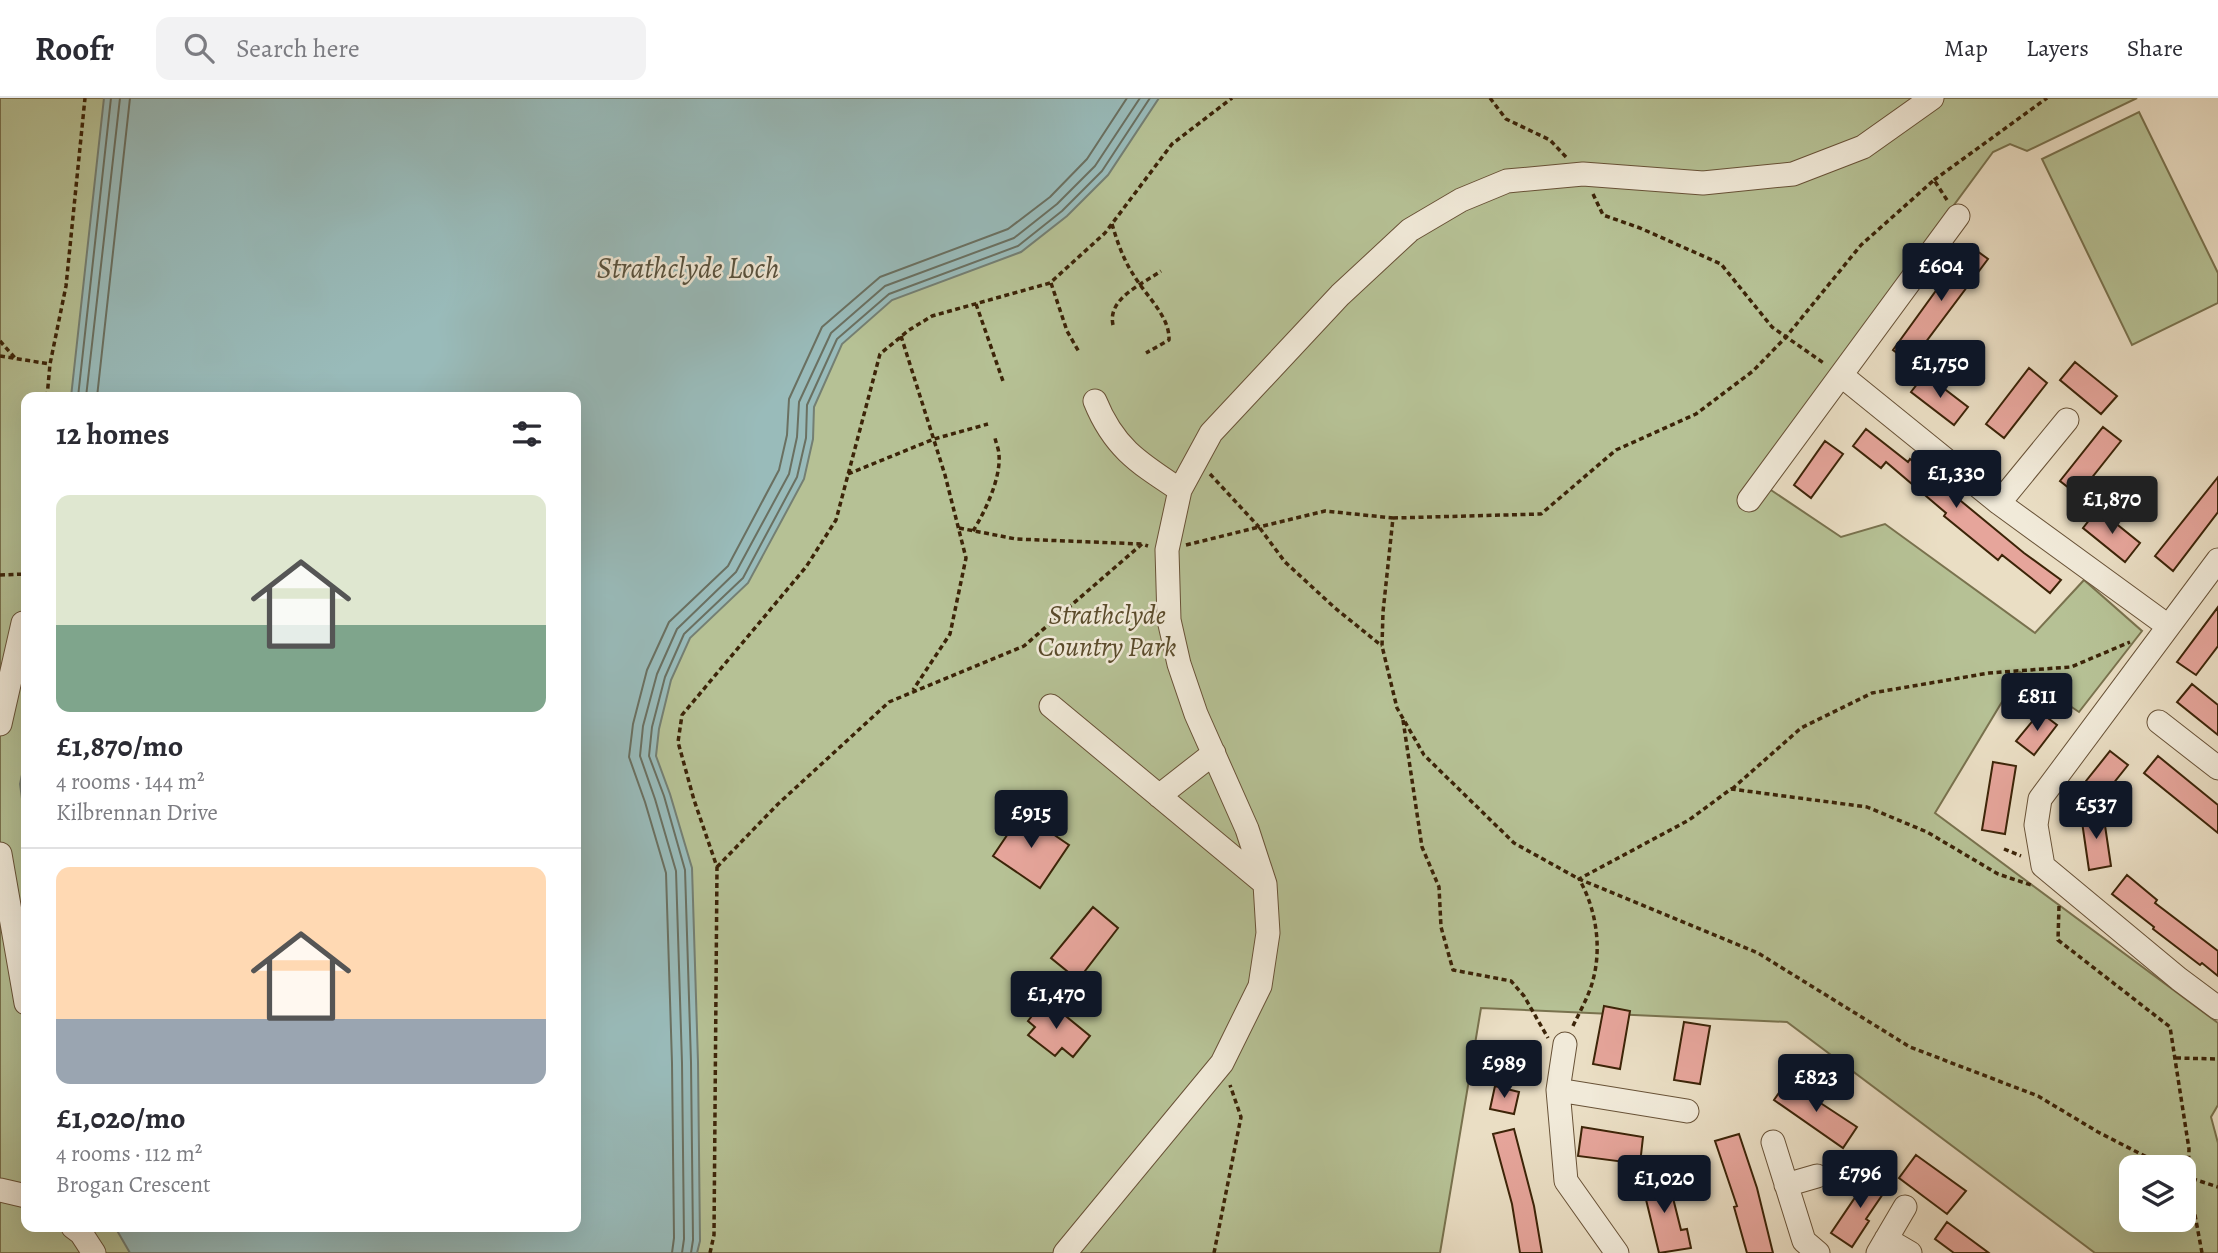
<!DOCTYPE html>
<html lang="en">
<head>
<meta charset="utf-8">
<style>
  :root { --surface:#fff; --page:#f2f2f3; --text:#2b2b33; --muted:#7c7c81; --line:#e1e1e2; --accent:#111827 }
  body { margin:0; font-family:Alegreya,serif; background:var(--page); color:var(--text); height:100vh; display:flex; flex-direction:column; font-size:26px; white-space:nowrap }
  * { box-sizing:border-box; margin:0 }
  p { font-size:23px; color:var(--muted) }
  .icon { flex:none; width:38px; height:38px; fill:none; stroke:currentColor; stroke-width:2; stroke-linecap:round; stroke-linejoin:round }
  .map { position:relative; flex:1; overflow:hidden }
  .panel { position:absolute; left:21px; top:294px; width:560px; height:840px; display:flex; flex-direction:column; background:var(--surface); border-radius:14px; box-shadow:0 7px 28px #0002 }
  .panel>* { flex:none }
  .controls { position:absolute; left:2119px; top:1057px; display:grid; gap:14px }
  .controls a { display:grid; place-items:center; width:77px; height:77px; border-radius:14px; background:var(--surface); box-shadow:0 7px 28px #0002; font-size:35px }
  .price { position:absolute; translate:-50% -60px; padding:0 16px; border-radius:7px; background:var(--accent); color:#fff; font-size:23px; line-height:46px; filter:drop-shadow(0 2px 4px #0008) }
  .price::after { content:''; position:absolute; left:50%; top:42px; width:21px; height:16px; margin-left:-10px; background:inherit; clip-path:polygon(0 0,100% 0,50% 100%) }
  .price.selected { background:#222; color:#fff }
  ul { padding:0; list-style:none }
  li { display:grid; align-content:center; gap:14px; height:371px; padding:0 35px }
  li+li { border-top:2px solid var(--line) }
  li span { display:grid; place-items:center; height:217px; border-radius:14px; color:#555 }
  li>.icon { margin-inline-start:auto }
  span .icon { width:126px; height:126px; fill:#fffc; stroke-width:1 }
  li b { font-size:30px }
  h2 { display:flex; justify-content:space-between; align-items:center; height:84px; padding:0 35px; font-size:30px }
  header { display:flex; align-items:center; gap:42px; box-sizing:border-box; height:98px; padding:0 35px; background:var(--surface); border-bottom:2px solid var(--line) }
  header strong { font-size:33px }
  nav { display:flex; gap:38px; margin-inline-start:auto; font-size:24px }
  .search { width:490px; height:63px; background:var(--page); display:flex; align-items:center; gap:18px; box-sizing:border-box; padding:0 24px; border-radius:14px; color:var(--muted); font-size:26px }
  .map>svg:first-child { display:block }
</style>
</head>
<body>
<header>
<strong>Roofr</strong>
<div class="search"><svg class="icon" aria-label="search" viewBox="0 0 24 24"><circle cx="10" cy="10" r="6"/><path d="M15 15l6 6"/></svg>Search here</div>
<nav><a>Map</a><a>Layers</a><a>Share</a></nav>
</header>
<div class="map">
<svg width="2218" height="1155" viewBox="0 0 2218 1155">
  <rect width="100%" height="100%" fill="#eadec4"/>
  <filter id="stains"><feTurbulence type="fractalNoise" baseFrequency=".00286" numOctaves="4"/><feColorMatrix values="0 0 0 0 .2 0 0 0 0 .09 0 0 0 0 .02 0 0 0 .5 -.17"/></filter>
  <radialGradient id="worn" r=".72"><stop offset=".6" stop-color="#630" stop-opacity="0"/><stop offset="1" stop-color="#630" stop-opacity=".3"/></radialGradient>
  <path fill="#b6c195" stroke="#79724e" stroke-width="2" fill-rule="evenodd" d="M 0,0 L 2137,0 L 2027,53 L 2010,46 L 1993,54 L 1753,380 L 1841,439 L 1885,426 L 2035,535 L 2084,482 L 2142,533 L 2079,614 L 2020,574 L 1935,715 L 2218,925 L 2218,1007 L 2211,1019 L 2218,1045 L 2218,1155 L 2095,1155 L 1787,924 L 1481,910 L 1440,1155 L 0,1155 ZM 26,299 L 576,299 L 576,1129 L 26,1129 ZM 2132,1069 L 2184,1069 L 2184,1122 L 2132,1122 Z
    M 2139,14 L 2218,175 L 2218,205 L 2132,247 L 2042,61 Z"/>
  <path fill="#99bbba" stroke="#747f73" stroke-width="2" d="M 104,0 L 1159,0 L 1108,77 L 1067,118 L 1021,154 L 892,202 L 842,246 L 814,309 L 813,341 L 804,381 L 748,485 L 690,540 L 671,582 L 659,631 L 656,658 L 670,696 L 692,770 L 698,964 L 700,1143 L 697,1155 L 130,1155 L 115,1129 L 576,1129 L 576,299 L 71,299 Z
    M 26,658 L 26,730 L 20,686 Z"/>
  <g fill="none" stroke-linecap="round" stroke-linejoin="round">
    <path stroke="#6a7061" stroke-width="2" d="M 78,299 L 111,0
      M 86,299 L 120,0
      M 97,299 L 130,0
      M 672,1155 L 674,1140 L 672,965 L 666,775 L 645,704 L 629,659 L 633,626 L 647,572 L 669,524 L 728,468 L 779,372 L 787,337 L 789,301 L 822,229 L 880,179 L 1008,131 L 1050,99 L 1087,61 L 1127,0
      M 682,1155 L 684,1141 L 682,965 L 676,773 L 655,701 L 640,658 L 643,628 L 657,576 L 677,531 L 736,474 L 789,376 L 797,339 L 799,304 L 831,235 L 885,188 L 1014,140 L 1057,106 L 1095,68 L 1140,0
      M 691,1155 L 693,1142 L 691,964 L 685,772 L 664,698 L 649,658 L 652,629 L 665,579 L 684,536 L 743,480 L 797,379 L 806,340 L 807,307 L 837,241 L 889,196 L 1018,148 L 1062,113 L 1102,73 L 1150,0"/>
  </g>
  <path fill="#e6a59b" stroke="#3c2408" stroke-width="2" d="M 1969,147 L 1988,161 L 1910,265 L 1893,252 Z
    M 2075,264 L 2117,298 L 2101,316 L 2060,282 Z
    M 2029,270 L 2047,285 L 2004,340 L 1986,326 Z
    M 1925,276 L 1968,309 L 1954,327 L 1911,294 Z
    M 2103,329 L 2121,343 L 2078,397 L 2060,383 Z
    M 1866,331 L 1908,364 L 1910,361 L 2024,455 L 2061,482 L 2050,495 L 2002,457 L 1998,462 L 1944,418 L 1946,415 L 1886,364 L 1881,370 L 1853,348 Z
    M 1825,343 L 1843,356 L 1811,400 L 1794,387 Z
    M 2218,379 L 2218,414 L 2173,473 L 2155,458 Z
    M 2098,411 L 2140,445 L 2125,464 L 2083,430 Z
    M 2218,509 L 2218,548 L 2196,577 L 2177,564 Z
    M 2192,586 L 2218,607 L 2218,637 L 2177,604 Z
    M 2040,614 L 2057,627 L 2034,657 L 2016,643 Z
    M 2110,653 L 2128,667 L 2104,697 L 2086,683 Z
    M 2158,658 L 2218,707 L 2218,735 L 2144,675 Z
    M 1993,664 L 2016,668 L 2005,736 L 1982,732 Z
    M 2103,714 L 2111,768 L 2089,772 L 2081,717 Z
    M 1022,715 L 1069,747 L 1040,790 L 993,758 Z
    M 2127,777 L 2157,802 L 2155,805 L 2218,853 L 2218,878 L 2202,865 L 2200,867 L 2153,831 L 2154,829 L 2112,796 Z
    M 1093,809 L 1118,830 L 1078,882 L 1051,860 Z
    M 1045,901 L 1090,938 L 1073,959 L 1062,950 L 1055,958 L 1028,937 L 1035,929 L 1028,923 Z
    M 1604,908 L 1630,913 L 1620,971 L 1593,966 Z
    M 1684,924 L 1710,928 L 1700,986 L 1674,982 Z
    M 1487,949 L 1512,954 L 1507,979 L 1482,973 Z
    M 1787,983 L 1857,1029 L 1843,1050 L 1774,1002 Z
    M 1495,988 L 1519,994 L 1514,1016 L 1490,1011 Z
    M 1582,1029 L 1643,1039 L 1640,1066 L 1578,1058 Z
    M 1514,1031 L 1534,1108 L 1542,1155 L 1520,1155 L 1512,1106 L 1493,1036 Z
    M 1739,1036 L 1757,1090 L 1773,1155 L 1747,1155 L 1734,1109 L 1737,1108 L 1715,1043 Z
    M 1916,1057 L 1966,1093 L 1947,1116 L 1899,1080 Z
    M 1869,1073 L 1889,1087 L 1866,1121 L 1869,1123 L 1852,1149 L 1831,1135 L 1860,1092 L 1858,1090 Z
    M 1667,1076 L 1681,1132 L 1687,1131 L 1691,1150 L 1659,1155 L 1641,1081 Z
    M 1947,1124 L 1989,1155 L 1954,1155 L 1935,1141 Z"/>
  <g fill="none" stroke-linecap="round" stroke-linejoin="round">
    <defs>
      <path id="minor" d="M 1841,277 L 1999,405 L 2168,528
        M 1095,303 C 1114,350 1139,365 1180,392
        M 1749,402 L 1958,118
        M 1999,405 L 2067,322
        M 2218,462 L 2040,701 L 2036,727 L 2043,768 L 2179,881 L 2218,910
        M 1051,608 L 1264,785
        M 2159,624 L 2218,670
        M 0,626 L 23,525
        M 1159,698 L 1214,655
        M 0,756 L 26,905
        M 1565,946 L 1558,992 L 1566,1083 L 1617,1155
        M 1558,992 L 1687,1013
        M 1773,1044 L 1804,1143 L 1818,1155
        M 1786,1087 L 1817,1078
        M 0,1092 L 26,1098
        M 73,1129 L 81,1135 L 94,1155
        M 1886,1141 L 1910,1155
        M 1065,1155 L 1222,965 L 1260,888 L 1268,835 L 1265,786 L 1247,731 L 1196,616 L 1179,566 L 1169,522 L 1167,452 L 1180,392 L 1211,335 L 1340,197 L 1410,132 L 1461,102 L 1507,83 L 1583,76 L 1703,85 L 1793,76 L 1863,49 L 1932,0
        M 1878,1155 L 1905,1109"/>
    </defs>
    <use href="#minor" stroke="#685237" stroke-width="25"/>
    <path stroke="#3c2408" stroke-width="3.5" stroke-dasharray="5 3.5" stroke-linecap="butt" d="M 1490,0 L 1506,21 L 1550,42 L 1566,59
      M 1934,82 L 2047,0
      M 1593,96 L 1603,117 L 1640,130 L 1721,166 L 1772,229 L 1825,266
      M 1112,126 C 1117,143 1123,161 1133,176 C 1145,197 1170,218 1169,242 L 1146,255
      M 1051,185 L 1067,233 L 1079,254
      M 976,206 L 1004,286
      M 1113,227 C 1107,200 1143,186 1161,173
      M 901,238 L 945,377 L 966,460 L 950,536 L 913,592
      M 0,243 L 15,260
      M 0,258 L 50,266
      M 47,299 L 50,266 L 66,188 L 85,0
      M 848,376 L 934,341 L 988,326
      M 1210,376 L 1259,429 L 1325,413 L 1393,420 L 1383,514 L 1382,548 L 1397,610 L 1424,657 L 1514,745 L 1579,781 L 1758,855 L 1910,949 L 2038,998 L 2098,1034 L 2166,1069
      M 1393,420 L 1541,416 L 1616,352 L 1696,316 L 1753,273 L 1786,239 L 1861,147 L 1934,82 L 1947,102
      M 959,430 L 1016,441 L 1142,446
      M 973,433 C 985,414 1001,380 999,357 C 999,352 996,345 995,340
      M 1186,447 L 1259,429 L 1285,464 L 1335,510 L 1382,548
      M 0,477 L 26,476
      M 25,507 L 26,495
      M 1403,622 L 1422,749 L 1439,789 L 1441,829 L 1453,872 L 1511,883 L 1524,898 L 1548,940
      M 1732,691 L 1801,630 L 1872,595 L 1989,575 L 2071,569 L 2130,544
      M 2004,751 L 2021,758
      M 717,769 L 778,706 L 889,604 L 1024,548 L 1142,446 L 1148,448
      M 2059,808 L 2058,842 L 2170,929 L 2189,1051 L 2188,1079 L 2202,1155
      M 1573,928 C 1580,913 1589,898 1593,882 C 1602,849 1596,810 1579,781 L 1689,722 L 1731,691 L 1867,709 L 1927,734 L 1998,776 L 2034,788
      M 2176,960 L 2218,961
      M 2184,1078 L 2218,1089
      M 710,1155 L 714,1137 L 717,769 L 694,702 L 678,644 L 682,617 L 806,469 L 836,422 L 880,256 L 909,232 L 932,218 L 1050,185 L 1105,135 L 1172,46 L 1232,0
      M 1214,1155 L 1241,1019 L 1230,987"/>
    <use href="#minor" stroke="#f1ead9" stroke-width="23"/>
  </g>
  <g text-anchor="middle" stroke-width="5" stroke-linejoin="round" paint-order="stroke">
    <g font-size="28" font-style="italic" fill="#5a4b2b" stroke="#f1ead9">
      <text x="1107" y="526">Strathclyde<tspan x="1107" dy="32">Country Park</tspan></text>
    </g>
    <g font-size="30" font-style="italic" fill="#58513d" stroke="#f1ead9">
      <text x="688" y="180">Strathclyde Loch</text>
    </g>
  </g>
  <rect width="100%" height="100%" filter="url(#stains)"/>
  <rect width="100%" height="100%" fill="url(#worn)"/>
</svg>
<div class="controls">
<a><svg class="icon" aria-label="layers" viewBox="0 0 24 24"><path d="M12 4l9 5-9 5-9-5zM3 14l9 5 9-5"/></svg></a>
</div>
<b class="price" style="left:1941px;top:205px">£604</b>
<b class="price" style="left:1940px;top:302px">£1,750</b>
<b class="price" style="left:1956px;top:412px">£1,330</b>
<b class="price selected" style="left:2112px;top:438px">£1,870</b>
<b class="price" style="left:2037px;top:635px">£811</b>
<b class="price" style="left:2096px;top:743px">£537</b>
<b class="price" style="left:1031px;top:752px">£915</b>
<b class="price" style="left:1056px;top:933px">£1,470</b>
<b class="price" style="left:1504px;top:1002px">£989</b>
<b class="price" style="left:1816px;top:1016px">£823</b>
<b class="price" style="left:1860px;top:1112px">£796</b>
<b class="price" style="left:1664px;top:1117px">£1,020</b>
<section class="panel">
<h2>12 homes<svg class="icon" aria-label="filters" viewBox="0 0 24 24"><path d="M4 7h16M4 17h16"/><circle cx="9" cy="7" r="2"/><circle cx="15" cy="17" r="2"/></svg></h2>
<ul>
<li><span style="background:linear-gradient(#dfe7d0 60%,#7fa58c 0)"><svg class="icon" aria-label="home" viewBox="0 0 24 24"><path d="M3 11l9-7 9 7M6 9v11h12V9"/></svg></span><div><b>£1,870/mo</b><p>4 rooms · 144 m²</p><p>Kilbrennan Drive</p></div></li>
<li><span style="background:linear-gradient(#ffd9b3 70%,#9aa5b1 0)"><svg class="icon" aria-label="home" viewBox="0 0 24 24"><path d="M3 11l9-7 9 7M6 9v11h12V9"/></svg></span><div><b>£1,020/mo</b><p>4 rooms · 112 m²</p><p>Brogan Crescent</p></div></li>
</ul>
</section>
</div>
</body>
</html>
